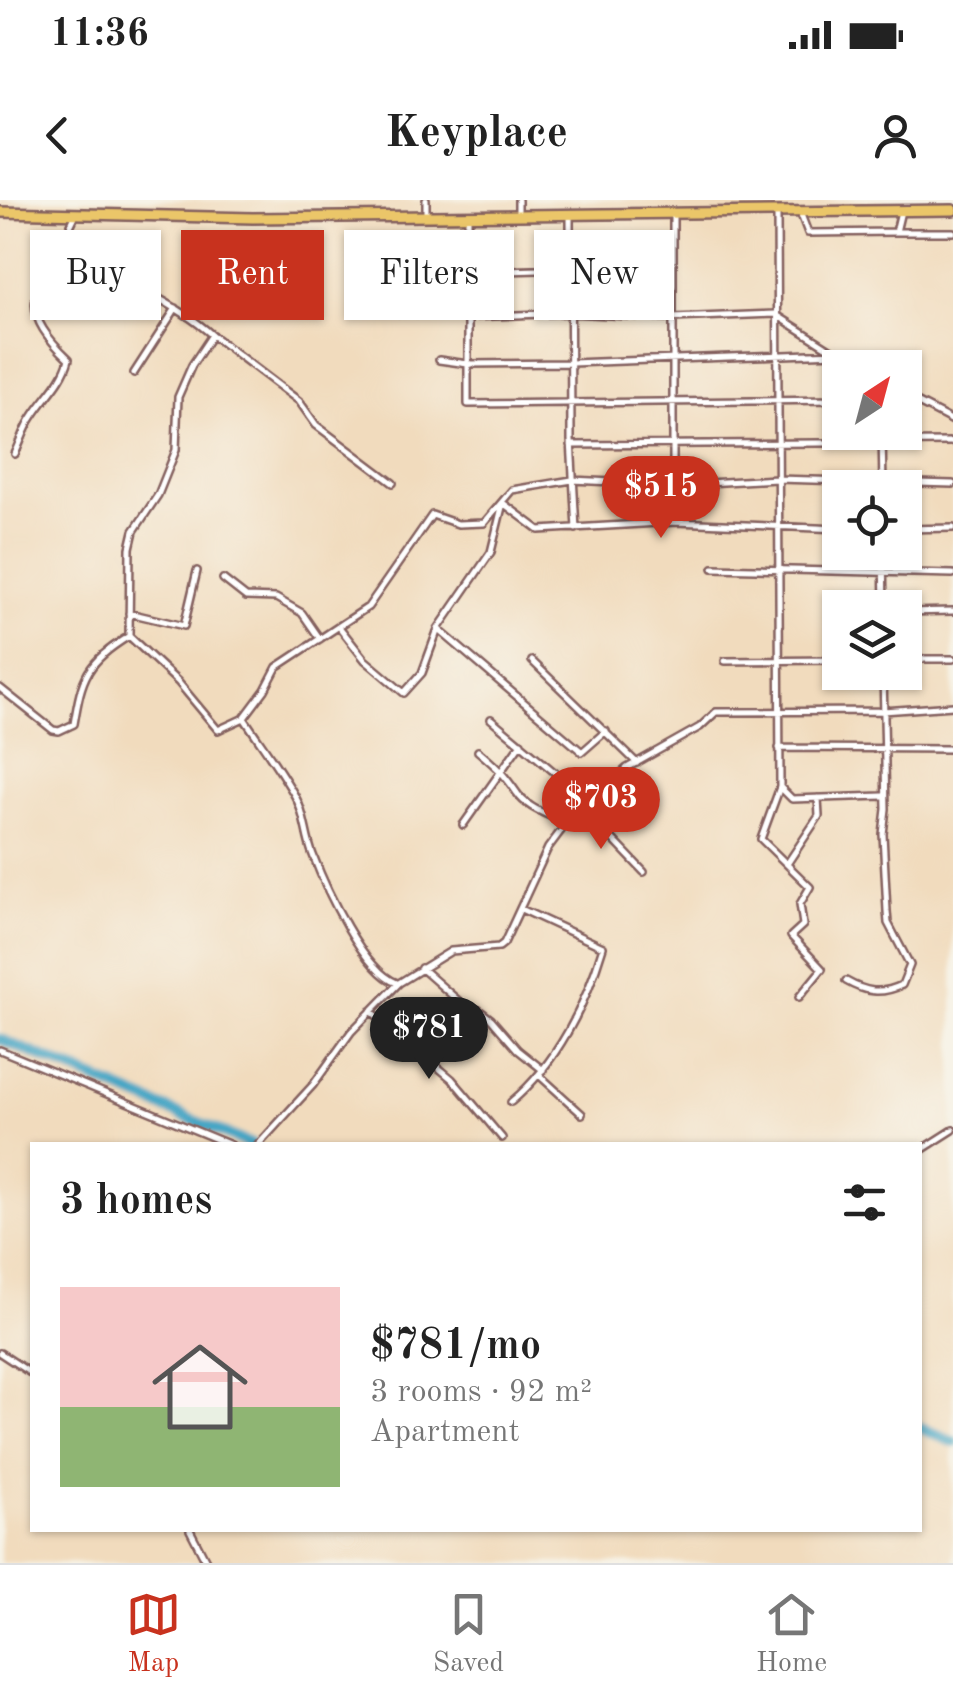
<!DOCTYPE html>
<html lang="en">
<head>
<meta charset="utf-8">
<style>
  :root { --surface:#fff; --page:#f6f6f6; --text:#222; --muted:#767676; --line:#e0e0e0; --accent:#c8321e }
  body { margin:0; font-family:"Old Standard TT",serif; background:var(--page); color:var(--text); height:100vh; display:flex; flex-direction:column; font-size:38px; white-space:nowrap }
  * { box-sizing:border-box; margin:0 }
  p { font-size:32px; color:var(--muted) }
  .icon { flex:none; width:55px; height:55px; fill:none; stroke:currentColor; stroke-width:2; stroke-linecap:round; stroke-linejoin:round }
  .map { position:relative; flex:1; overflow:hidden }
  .panel { position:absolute; left:30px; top:942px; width:892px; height:390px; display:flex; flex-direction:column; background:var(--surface); border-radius:0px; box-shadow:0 2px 8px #0004 }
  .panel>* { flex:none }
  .guide { position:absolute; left:30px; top:30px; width:895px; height:90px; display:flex; gap:20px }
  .needle { width:65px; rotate:36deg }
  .buttons { position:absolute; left:822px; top:150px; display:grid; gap:20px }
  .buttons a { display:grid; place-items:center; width:100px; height:100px; border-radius:0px; background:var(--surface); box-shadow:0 2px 8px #0004; font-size:50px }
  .price { position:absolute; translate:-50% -85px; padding:0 22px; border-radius:35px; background:var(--accent); color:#fff; font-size:32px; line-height:65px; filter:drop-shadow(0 2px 5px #0008) }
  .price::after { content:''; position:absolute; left:50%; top:60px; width:30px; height:22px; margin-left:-15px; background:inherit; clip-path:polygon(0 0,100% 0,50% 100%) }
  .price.on { background:#222; color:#fff }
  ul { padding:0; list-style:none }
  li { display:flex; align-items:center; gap:30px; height:250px; padding:0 30px }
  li+li { border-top:2px solid var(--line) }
  li span { display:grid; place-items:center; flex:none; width:280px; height:200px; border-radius:0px; color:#555 }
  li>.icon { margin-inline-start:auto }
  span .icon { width:120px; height:120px; fill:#fffc; stroke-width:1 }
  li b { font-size:42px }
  h2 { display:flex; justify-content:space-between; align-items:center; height:120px; padding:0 30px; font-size:42px }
  .pill { padding:0 35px; border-radius:0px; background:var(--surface); box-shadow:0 2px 8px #0004; font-size:35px; line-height:90px }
  .pill.on { background:var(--accent); color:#fff }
  .status { display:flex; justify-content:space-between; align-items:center; height:70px; padding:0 50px; background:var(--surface); direction:ltr }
  .status svg { height:28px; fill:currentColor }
  header { display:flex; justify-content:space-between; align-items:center; height:130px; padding:0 30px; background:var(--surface); font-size:45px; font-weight:700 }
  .dock { display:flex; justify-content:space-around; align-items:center; height:140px; border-top:2px solid var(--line); background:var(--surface); font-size:28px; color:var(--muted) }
  .dock a { display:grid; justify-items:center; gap:5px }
  .dock .on { color:var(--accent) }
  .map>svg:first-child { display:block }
</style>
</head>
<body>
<div class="status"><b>11:36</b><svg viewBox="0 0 49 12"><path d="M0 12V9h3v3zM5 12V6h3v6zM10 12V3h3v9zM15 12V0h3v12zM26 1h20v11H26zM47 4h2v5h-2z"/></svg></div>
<header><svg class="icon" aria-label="back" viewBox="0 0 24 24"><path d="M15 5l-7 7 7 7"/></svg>Keyplace<svg class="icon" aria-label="person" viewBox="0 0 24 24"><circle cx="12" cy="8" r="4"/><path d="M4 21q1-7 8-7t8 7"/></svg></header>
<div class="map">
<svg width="953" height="1363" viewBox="0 0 953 1363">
  <rect width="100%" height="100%" fill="#f7f3e8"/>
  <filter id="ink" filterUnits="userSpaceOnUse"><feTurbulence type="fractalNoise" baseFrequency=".01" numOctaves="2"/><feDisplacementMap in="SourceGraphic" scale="20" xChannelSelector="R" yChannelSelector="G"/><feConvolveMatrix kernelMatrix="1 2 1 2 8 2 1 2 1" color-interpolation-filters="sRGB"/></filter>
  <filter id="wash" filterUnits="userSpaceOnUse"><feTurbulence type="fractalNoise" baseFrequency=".0048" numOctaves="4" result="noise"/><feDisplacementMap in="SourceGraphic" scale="40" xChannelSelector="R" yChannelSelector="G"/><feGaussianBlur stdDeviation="2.25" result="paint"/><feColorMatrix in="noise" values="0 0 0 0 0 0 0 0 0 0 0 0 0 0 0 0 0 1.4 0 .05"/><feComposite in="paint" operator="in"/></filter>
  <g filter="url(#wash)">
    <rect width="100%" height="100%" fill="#f1dbbd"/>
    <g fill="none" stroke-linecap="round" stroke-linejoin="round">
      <path stroke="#46a6c5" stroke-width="11" d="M 0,839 L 252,945
        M 920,1228 L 953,1242"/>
    </g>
  </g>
  <g filter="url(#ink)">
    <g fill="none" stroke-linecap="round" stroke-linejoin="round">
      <defs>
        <path id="minor" d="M 426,0 L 426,15
          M 518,0 L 518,14
          M 800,12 L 808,33 L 896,32 L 901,11
          M 777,13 L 780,587 L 761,639 L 810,687 L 800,704 L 803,725 L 791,736 L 822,769 L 799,797
          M 570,14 L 571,240 L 576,329
          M 673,15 L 673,285 L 676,322
          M 75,16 L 64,39 C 81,65 118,77 145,91 C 168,103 192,117 212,135
          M 468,17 L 468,204 L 840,200
          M 896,32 L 953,32
          M 380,71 L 467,72 L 673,66
          M 398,113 L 468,117 L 569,113 L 672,118 L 775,114 L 860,168
          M 439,160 L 468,164 L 571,163 L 836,153
          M 134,173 L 176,108
          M 905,196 L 953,221
          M 882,232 L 883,288
          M 571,245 L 953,242
          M 15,254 C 21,242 25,227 33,216 C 45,197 63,182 69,159 C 17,110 33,93 64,39
          M 393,283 L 316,225 L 299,201 L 212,135 L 192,165 L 178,197 L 176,250 L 158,295 L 134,331 L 130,348 L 129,436 L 178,482 L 218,530 L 244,518 L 265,490 L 277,467 L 368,407 L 432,315 L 458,324 L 484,323 L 512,290 L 572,280 L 673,285 L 777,279 L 953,284
          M 905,329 L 953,328
          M 883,352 L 884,408
          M 713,368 L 953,374
          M 223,379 L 246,397 L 276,398 L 302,413 L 320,439
          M 905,412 L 953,411
          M 129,413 L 184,426 L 197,371
          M 340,428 L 365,460 L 404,493 L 422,473 L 438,429
          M 905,459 L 953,459
          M 532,461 L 637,563
          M 725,461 L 840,460
          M 0,488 L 53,530 L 59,531 L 74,524 C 82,476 86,463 129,436
          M 244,518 C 261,544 280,569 295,596 C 306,615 305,636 313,655 C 325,687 364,772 397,783
          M 491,519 L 590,602
          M 606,531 L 582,552 L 438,429 L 491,352 L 503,303 L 539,330 L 676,322 L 840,329
          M 779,548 L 953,549
          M 478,551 C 497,567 504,574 517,593 C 527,609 551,615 566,624
          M 780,587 L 792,599 L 883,596
          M 583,608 L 644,672
          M 463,625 L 521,543
          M 787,664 L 819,616 L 818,598
          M 421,768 L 462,804 L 479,810 L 491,819 L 518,850 L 543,870
          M 846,781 C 865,792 881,795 902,785 L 910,765 L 888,723 L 887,711 L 883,634 L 886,609 L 883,472
          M 371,811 L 452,879 L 502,938
          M 0,850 L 231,945
          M 540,876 L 582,914
          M 511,902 C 557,864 586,804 603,747 L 521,709
          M 258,945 L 313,885 L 351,832 L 399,783 L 451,751 L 499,747 L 504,743 L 548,648 L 566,624 L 627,568 L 700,527 L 716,512 L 883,511 L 953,506
          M 920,951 L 953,930
          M 0,1153 L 32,1174
          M 190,1330 L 207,1363"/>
        <path id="trunk" d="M 0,12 L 253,18 L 953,10"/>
      </defs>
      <use href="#minor" stroke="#84615e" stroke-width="10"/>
      <use href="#trunk" stroke="#84615e" stroke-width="14"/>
      <use href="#minor" stroke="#fff" stroke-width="5"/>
      <use href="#trunk" stroke="#ebc669" stroke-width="9"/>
    </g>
  </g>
</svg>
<div class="buttons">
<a><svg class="needle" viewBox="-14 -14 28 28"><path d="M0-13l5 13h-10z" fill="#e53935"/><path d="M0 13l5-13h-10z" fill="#767676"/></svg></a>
<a><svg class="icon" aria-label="locate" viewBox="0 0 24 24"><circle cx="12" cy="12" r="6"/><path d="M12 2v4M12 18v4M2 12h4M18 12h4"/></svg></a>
<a><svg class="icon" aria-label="layers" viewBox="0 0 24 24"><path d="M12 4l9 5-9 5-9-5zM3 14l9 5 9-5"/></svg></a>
</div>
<b class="price" style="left:661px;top:341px">$515</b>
<b class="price" style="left:601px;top:652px">$703</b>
<b class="price on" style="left:429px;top:882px">$781</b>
<div class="guide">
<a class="pill">Buy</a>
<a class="pill on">Rent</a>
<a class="pill">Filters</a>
<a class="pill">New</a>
</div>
<section class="panel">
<h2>3 homes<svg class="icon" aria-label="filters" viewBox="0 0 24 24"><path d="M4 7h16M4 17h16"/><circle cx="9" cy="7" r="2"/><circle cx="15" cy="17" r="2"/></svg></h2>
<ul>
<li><span style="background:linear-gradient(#f6c9c9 60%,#8fb573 0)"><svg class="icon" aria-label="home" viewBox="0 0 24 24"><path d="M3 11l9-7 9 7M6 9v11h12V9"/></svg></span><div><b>$781/mo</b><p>3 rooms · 92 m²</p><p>Apartment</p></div></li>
</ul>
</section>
</div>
<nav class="dock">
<a class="on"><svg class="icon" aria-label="map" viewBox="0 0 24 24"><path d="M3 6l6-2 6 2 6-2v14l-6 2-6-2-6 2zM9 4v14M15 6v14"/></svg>Map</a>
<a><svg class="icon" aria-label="saved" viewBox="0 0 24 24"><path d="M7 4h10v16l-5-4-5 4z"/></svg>Saved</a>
<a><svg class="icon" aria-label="home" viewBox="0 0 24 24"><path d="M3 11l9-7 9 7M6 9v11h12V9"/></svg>Home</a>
</nav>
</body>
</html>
